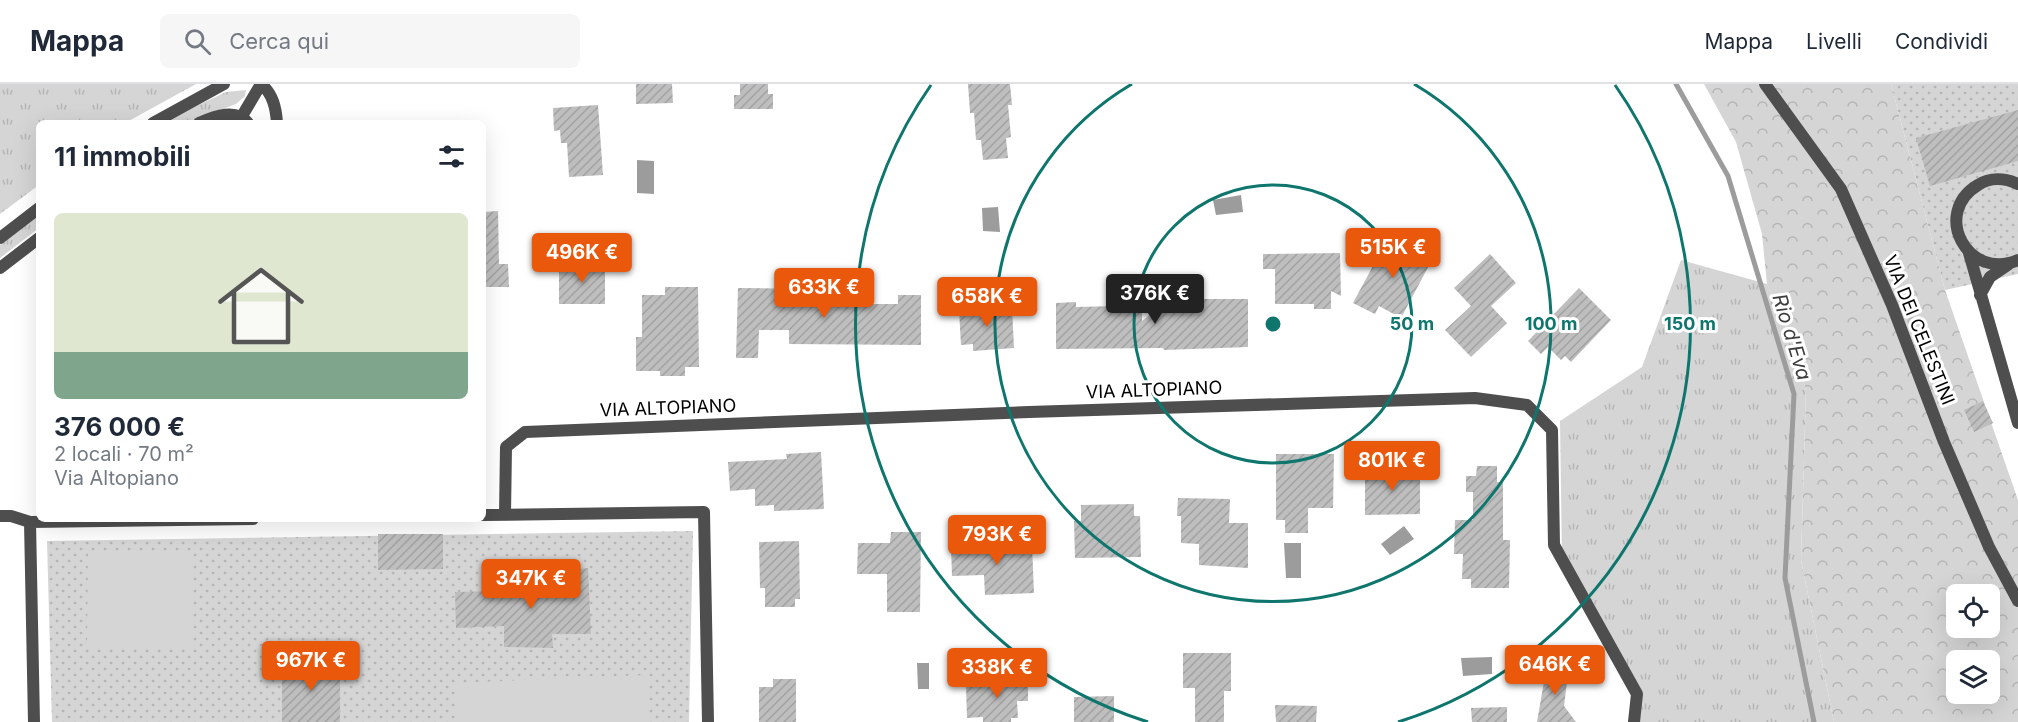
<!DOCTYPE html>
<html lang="it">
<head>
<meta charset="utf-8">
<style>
  :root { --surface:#fff; --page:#f6f6f7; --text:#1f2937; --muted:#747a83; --line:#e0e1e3; --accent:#ea580c }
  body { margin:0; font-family:Inter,sans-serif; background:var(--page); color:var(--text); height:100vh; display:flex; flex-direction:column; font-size:22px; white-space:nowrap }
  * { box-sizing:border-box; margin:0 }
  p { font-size:20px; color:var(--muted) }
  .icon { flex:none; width:33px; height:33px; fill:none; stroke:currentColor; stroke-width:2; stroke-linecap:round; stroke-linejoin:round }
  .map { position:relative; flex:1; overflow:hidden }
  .side { position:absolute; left:36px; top:36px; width:450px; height:402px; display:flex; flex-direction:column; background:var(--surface); border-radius:9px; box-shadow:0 6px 24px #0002 }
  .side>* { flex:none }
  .controls { position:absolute; left:1946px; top:500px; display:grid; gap:12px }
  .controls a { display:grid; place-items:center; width:54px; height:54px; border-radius:9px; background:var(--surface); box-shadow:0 6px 24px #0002; font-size:30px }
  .price { position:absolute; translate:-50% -51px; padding:0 14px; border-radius:6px; background:var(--accent); color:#fff; font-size:20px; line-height:39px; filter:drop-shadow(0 2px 3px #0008) }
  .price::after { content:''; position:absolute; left:50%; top:36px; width:18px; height:14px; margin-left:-9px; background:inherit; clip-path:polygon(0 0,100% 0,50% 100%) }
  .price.active { background:#222; color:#fff }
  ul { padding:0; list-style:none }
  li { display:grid; align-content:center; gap:12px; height:318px; padding:0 18px }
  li+li { border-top:2px solid var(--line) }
  li span { display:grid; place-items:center; height:186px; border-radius:9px; color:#555 }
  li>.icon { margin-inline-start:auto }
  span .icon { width:108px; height:108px; fill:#fffc; stroke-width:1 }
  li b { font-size:26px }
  h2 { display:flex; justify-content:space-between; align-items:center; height:72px; padding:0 18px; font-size:26px }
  header { display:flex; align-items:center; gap:36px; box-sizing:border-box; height:84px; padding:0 30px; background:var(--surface); border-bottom:2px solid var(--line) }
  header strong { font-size:28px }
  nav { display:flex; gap:33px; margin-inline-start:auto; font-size:21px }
  .search { width:420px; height:54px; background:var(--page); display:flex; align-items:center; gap:15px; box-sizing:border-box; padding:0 21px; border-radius:9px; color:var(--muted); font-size:22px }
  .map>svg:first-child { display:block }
</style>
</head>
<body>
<header>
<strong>Mappa</strong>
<div class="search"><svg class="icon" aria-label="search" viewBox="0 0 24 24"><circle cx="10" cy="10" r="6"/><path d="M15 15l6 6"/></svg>Cerca qui</div>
<nav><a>Mappa</a><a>Livelli</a><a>Condividi</a></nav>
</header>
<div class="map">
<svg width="2018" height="638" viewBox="0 0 2018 638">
  <defs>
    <pattern id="grass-tufts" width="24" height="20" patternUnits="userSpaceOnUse" patternTransform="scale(1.5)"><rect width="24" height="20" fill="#d5d5d5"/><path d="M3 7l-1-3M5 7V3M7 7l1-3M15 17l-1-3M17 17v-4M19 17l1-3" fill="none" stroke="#b5b5b5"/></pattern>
    <pattern id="forest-crowns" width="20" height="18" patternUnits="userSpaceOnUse" patternTransform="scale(1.5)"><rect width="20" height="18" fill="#d5d5d5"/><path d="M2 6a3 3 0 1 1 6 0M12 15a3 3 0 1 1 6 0" fill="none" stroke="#b5b5b5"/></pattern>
    <pattern id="park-dots" width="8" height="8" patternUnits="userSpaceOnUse" patternTransform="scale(1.5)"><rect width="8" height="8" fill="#d5d5d5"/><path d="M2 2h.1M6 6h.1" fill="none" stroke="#b5b5b5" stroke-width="1.8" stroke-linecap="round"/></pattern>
    <pattern id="building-hatch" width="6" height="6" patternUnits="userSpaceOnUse" patternTransform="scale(1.5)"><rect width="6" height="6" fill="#bebebe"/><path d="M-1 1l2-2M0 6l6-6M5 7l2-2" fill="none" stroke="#a2a2a2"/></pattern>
  </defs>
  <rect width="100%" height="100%" fill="#fff"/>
  <path fill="url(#grass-tufts)" d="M 0,0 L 196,0 L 125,39 L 39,39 L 39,101 L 0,130 Z
    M 246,6 L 245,12 L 236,20 L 185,39 L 160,39 L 226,8 Z
    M 39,131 L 39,144 L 0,174 L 0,161 Z
    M 1681,176 L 1767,200 L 1784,238 L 1806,306 L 1801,476 L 1834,638 L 1635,638 L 1635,596 L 1562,475 L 1560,337 L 1642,283 Z"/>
  <path fill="url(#forest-crowns)" fill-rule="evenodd" d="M 1704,0 L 1891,0 L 1945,206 L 2018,416 L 2018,638 L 1834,638 L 1801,476 L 1806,306 L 1784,238 L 1767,200 L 1762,150 L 1736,58 ZM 1956,510 L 1989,510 L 1989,543 L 1956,543 ZM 1956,576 L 1989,576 L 1989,609 L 1956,609 Z"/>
  <path fill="url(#park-dots)" d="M 1891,0 L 2018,0 L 2018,190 L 1945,206 Z
    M 693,447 L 689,638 L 52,638 L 47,457 Z"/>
  <path fill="#d5d5d5" d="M 88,468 L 193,469 L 192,565 L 87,563 Z
    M 647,591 L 649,638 L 457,638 L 455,599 Z"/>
  <path fill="#9c9c9c" d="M 637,76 L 654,77 L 654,110 L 637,109 Z
    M 1241,111 L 1243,128 L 1216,131 L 1213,116 Z
    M 998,123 L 1000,148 L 983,147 L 982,124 Z
    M 1404,442 L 1414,455 L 1390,471 L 1381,460 Z
    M 1284,459 L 1301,459 L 1301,494 L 1286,494 Z
    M 1492,573 L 1492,590 L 1463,592 L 1461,574 Z
    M 917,579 L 929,579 L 929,605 L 918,605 Z"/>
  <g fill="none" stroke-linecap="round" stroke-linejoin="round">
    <path stroke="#9c9c9c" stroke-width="5" d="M 1676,0 L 1728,92 L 1794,310 L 1785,494 L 1814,638"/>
  </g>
  <path fill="url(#building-hatch)" d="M 636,0 L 672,0 L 673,19 L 636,20 Z
    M 740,0 L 768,0 L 768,10 L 773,10 L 773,25 L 734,25 L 734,11 L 740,11 Z
    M 968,0 L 1010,0 L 1012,21 L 1008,21 L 1011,53 L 1006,54 L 1008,74 L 983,76 L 981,56 L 976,56 L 974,29 L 970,29 Z
    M 598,21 L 603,91 L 569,93 L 567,59 L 561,59 L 560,46 L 554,47 L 553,24 Z
    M 2018,26 L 2018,77 L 1930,102 L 1916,54 Z
    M 498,127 L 499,180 L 508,180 L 509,203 L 484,203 L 483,128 Z
    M 1388,154 L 1433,174 L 1401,234 L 1379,222 L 1375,230 L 1353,219 Z
    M 1340,169 L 1341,212 L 1331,207 L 1331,225 L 1314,225 L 1314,220 L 1275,220 L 1275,185 L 1263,185 L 1263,170 Z
    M 1490,170 L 1516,199 L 1491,222 L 1507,239 L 1471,273 L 1445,246 L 1471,222 L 1454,204 Z
    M 559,180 L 605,180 L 605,220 L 559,220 Z
    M 665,203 L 698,203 L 699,283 L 685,283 L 685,292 L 660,292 L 660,287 L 636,287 L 636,253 L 642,253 L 642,211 L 665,211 Z
    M 738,204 L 810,205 L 810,212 L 854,211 L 854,220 L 898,220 L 898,211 L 921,211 L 921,261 L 789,260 L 789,246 L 759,246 L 758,274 L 736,274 Z
    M 1579,204 L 1611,236 L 1571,278 L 1565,272 L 1561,276 L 1548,263 L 1541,270 L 1528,257 Z
    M 1170,215 L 1248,215 L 1248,263 L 1164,266 L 1163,264 L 1056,265 L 1056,219 L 1076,218 L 1076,223 L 1117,222 L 1117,218 L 1142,218 L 1142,237 Z
    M 990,220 L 990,226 L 1012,224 L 1014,264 L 973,267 L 973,260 L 961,261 L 959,226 L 975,225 L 975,221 Z
    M 1983,317 L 1993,339 L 1974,348 L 1964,326 Z
    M 821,368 L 824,425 L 774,427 L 774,421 L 755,422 L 755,405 L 730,407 L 728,378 L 787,375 L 786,370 Z
    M 1276,370 L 1334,370 L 1333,424 L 1308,424 L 1308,449 L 1285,449 L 1285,436 L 1276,436 Z
    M 1477,382 L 1497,382 L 1497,398 L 1503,398 L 1503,456 L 1510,456 L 1509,504 L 1471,504 L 1471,495 L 1462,495 L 1463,470 L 1454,470 L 1455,436 L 1473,436 L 1473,408 L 1466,408 L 1466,392 L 1476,392 Z
    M 1365,386 L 1420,386 L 1420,430 L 1365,431 Z
    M 1178,414 L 1230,415 L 1229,439 L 1248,439 L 1248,484 L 1199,481 L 1199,460 L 1181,459 L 1181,432 L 1177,432 Z
    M 1134,420 L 1134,432 L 1140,432 L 1141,473 L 1075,474 L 1074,437 L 1081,437 L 1081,421 Z
    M 891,448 L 921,448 L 920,528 L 887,528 L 887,490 L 857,490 L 858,459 L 890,459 Z
    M 378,450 L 443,450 L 443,485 L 378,486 Z
    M 1010,455 L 1010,461 L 1032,461 L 1034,509 L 985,511 L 984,491 L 952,492 L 951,463 L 981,461 L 981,456 Z
    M 799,457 L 800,515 L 795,515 L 795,523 L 765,523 L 765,504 L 760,504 L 759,458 Z
    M 588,484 L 591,550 L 552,550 L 553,564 L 504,563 L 504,542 L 456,544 L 455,508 L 503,507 L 503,502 L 547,501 L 546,488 Z
    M 1183,569 L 1231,569 L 1231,607 L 1224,607 L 1224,638 L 1195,638 L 1195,604 L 1183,604 Z
    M 282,577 L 340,577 L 340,638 L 282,638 Z
    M 1547,580 L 1569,582 L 1564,622 L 1576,638 L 1537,638 Z
    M 1028,592 L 1028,617 L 1017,617 L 1018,634 L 1011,634 L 1011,638 L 983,638 L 983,633 L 967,634 L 966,603 L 986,602 L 986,594 Z
    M 773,595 L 796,595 L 796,638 L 759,638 L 759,603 L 773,603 Z
    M 1114,612 L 1114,638 L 1074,638 L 1074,613 Z
    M 1275,621 L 1317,622 L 1316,638 L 1276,638 Z
    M 1507,623 L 1507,638 L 1472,638 L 1471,624 Z"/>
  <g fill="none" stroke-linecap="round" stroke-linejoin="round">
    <path stroke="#4e4e4e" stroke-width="12" d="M 1765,0 L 1841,105 L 1892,221 L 1944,358 L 1989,463 L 2018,517
      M 242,32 L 261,0 C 273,10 276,24 277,39
      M 153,39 L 224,0
      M 199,39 C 215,32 236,24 248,39
      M 2018,100 C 2005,94 1990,93 1978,101 C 1931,129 1968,198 2018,176
      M 0,154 L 39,124
      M 1969,169 L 2018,339
      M 0,184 L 39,154
      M 1980,211 L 1990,193 L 2009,180
      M 483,431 L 704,428 L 708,638
      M 505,431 L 506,363 L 525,348 L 1029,328 L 1475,314 L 1527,321 L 1552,346 L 1554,461 L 1637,610 L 1634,638
      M 0,432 L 11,432 L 30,438
      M 34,638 L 30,438 L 253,435"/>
  </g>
  <g fill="none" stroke="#0f766e" stroke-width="3">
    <circle cx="1273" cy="240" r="139"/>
    <path d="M1414 0A278 278 0 1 1 1132 0"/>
    <path d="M1148 638A417 417 0 0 1 931 1M1615 1A417 417 0 0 1 1398 638"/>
  </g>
  <g text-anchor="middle" stroke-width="6" stroke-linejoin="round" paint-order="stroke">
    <g font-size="18" fill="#000" stroke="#fff">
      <text transform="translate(1919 246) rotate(68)" y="6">VIA DEI CELESTINI</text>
      <text transform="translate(1154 306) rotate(-2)" y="6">VIA ALTOPIANO</text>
      <text transform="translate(668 324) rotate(-2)" y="6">VIA ALTOPIANO</text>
    </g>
    <g font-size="20" font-style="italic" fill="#3d3d3d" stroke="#fff">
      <text transform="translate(1792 253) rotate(73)" y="7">Rio d'Eva</text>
    </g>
  </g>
  <circle cx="1273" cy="240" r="9" fill="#0f766e" stroke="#fff" stroke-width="3"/>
  <g font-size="18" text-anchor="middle" font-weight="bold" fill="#0f766e" stroke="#fff" stroke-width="6" stroke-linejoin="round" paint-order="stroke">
    <text x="1412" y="246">50 m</text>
    <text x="1551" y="246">100 m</text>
    <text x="1690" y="246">150 m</text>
  </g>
</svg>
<div class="controls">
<a><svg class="icon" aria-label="locate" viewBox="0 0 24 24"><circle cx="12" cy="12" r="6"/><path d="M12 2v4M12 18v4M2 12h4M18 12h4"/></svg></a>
<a><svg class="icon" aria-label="layers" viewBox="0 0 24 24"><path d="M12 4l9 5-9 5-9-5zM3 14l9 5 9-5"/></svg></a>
</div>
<b class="price" style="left:1393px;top:195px">515K €</b>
<b class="price" style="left:582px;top:200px">496K €</b>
<b class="price" style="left:824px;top:235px">633K €</b>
<b class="price active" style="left:1155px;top:241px">376K €</b>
<b class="price" style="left:987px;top:244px">658K €</b>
<b class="price" style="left:1392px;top:408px">801K €</b>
<b class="price" style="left:997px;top:482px">793K €</b>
<b class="price" style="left:531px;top:526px">347K €</b>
<b class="price" style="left:311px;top:608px">967K €</b>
<b class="price" style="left:1555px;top:612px">646K €</b>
<b class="price" style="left:997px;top:615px">338K €</b>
<section class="side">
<h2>11 immobili<svg class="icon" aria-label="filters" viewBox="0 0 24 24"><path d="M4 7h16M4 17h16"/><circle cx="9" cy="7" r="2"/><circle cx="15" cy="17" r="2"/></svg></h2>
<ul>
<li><span style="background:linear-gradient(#dfe7d0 75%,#7fa58c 0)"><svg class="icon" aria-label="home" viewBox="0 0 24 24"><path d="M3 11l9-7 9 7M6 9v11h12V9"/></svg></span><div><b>376 000 €</b><p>2 locali · 70 m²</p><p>Via Altopiano</p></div></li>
</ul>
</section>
</div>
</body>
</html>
